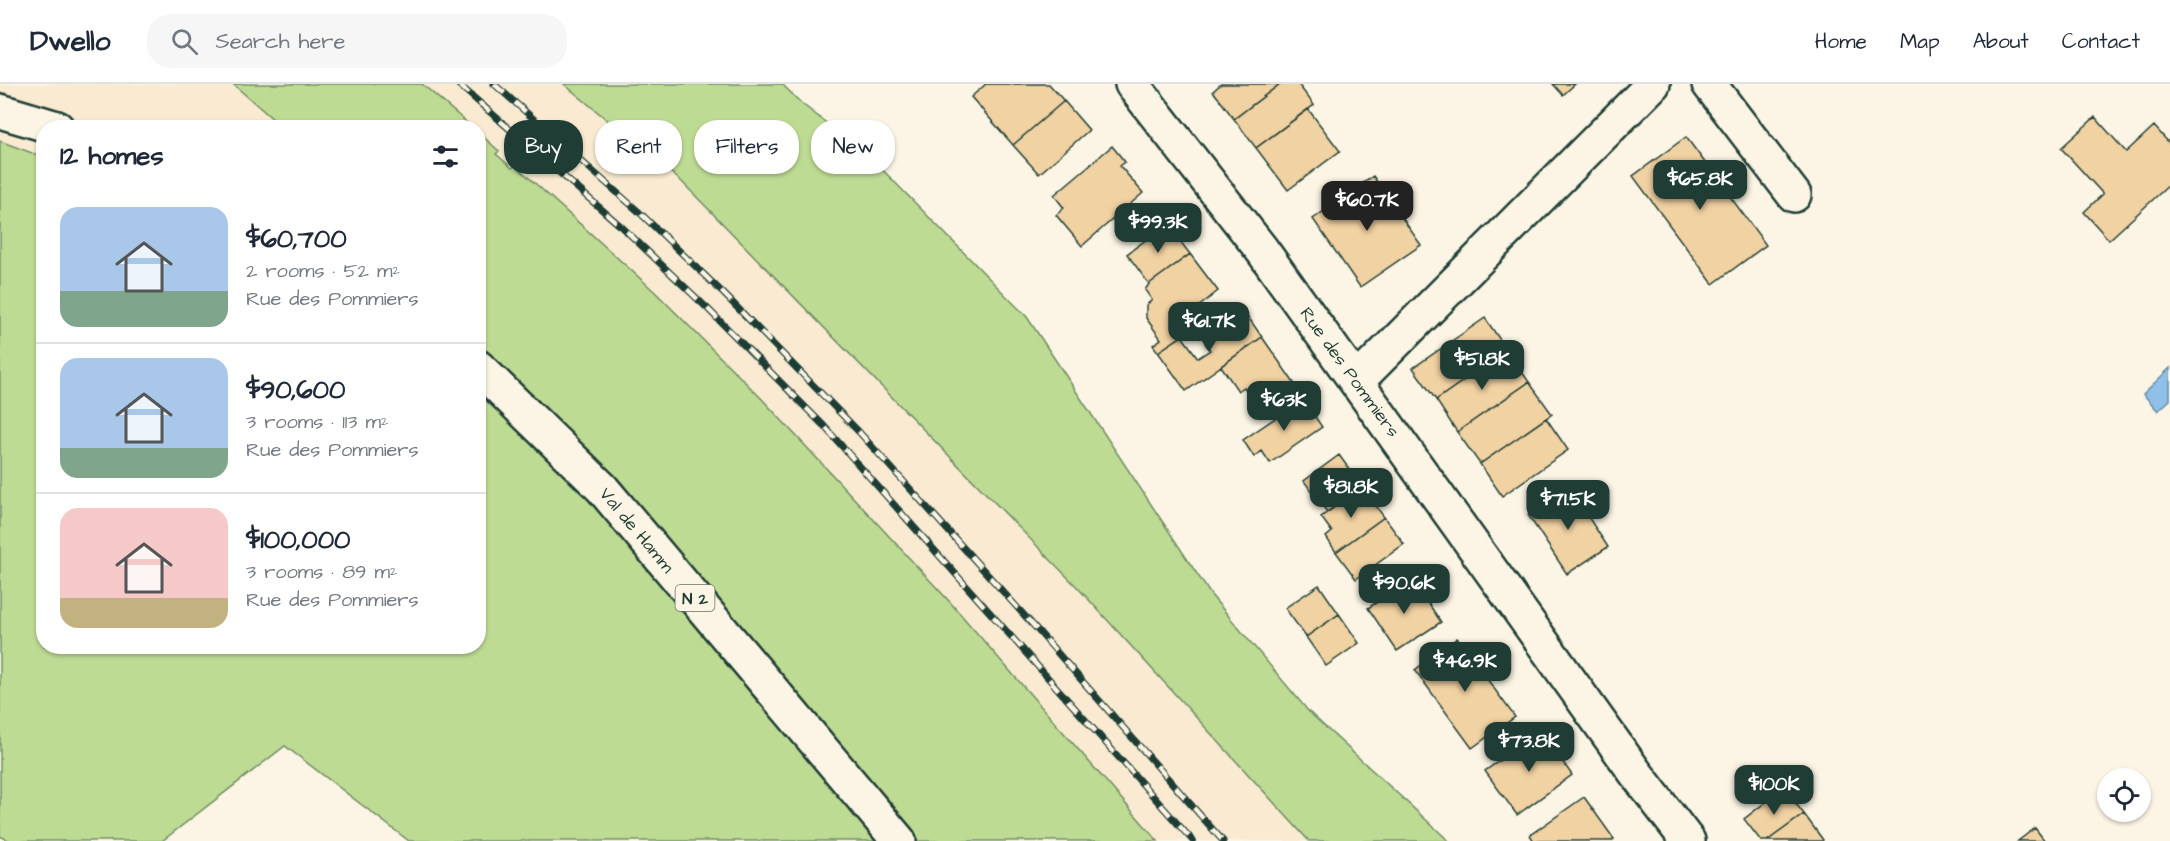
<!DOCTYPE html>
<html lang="en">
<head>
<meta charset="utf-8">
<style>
  :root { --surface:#fff; --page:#f6f6f7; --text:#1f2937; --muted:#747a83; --line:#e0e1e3; --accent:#1f3d34 }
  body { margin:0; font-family:"Architects Daughter",sans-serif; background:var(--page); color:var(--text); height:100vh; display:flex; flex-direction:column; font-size:22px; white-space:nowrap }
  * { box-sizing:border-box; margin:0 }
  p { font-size:20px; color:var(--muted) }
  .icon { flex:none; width:33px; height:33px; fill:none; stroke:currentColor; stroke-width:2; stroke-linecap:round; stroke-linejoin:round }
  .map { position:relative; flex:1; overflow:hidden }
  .drawer { position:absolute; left:36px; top:36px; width:450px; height:534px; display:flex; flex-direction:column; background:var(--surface); border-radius:24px; box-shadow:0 2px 4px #0004 }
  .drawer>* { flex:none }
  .banner { position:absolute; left:504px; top:36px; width:570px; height:54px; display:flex; gap:12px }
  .buttons { position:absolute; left:2097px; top:684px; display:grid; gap:12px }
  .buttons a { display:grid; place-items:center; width:54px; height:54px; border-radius:50%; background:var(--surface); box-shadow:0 2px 4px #0004; font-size:30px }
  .price { position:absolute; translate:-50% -51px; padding:0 14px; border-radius:12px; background:var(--accent); color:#fff; font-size:20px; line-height:39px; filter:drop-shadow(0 2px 3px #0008) }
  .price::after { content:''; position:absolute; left:50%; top:36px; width:18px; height:14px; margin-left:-9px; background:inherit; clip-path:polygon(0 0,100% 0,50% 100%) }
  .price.active { background:#222; color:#fff }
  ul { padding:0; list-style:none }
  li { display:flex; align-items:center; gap:18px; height:150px; padding:0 24px }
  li+li { border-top:2px solid var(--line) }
  li span { display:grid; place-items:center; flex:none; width:168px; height:120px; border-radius:18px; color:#555 }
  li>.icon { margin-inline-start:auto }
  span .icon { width:72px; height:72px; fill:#fffc; stroke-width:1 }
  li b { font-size:26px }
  h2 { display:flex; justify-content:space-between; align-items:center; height:72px; padding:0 24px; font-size:26px }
  .tag { padding:0 21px; border-radius:24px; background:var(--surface); box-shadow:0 2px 4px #0004; font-size:21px; line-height:54px }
  .tag.active { background:var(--accent); color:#fff }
  header { display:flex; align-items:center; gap:36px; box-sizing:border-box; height:84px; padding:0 30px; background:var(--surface); border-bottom:2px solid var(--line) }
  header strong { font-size:28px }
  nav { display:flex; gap:33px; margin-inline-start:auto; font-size:21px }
  .search { width:420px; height:54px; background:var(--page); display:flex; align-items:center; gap:15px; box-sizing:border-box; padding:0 21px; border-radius:24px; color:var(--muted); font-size:22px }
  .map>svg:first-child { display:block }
</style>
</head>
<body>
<header>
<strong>Dwello</strong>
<div class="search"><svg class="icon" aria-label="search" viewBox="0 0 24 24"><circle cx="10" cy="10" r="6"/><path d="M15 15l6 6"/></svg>Search here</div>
<nav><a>Home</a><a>Map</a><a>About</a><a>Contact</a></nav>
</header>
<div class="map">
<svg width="2170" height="757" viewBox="0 0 2170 757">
  <rect width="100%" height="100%" fill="#fcf5e5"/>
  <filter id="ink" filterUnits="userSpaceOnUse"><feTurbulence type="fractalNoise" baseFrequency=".0167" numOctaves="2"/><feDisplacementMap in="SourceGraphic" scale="12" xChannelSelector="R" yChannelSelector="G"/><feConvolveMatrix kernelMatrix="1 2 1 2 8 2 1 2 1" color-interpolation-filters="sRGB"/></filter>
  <g filter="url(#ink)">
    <path fill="#f9ead1" d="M 0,0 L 233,0 L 282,43 L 44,44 L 43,73 L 0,57 Z
      M 422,0 L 564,0 L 682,98 L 1079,505 L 1309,757 L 1158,757 L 949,517 L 762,315 L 654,207 L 515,81 L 511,85 L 495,71 L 498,67 L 479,49 L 478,44 L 472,43 Z"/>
    <path fill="#bedb93" stroke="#6e8c64" stroke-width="1.5" d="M 233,0 L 422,0 L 472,43 L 282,43 Z
      M 564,0 L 782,0 L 801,19 L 872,75 L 1027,233 L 1211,511 L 1309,628 L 1449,757 L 1309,757 L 1079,505 L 682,98 Z
      M 479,49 L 499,67 L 496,70 L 512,84 L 515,81 L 654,207 L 762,315 L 949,517 L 1158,757 L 409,757 L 285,662 L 162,757 L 10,757 L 0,752 L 0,57 L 43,73 L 44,562 L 478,562 Z"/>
    <path fill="#8ec0ea" stroke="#628ca1" stroke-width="1.5" d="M 2170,284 L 2170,316 L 2158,327 L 2143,310 Z"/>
    <path fill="#f1d2a3" stroke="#1f3d34" stroke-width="1.5" d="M 986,0 L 1049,0 L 1064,17 L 1013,61 L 971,13 Z
      M 1221,0 L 1280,0 L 1234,35 L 1213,7 Z
      M 1280,0 L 1298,0 L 1314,21 L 1256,64 L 1234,35 Z
      M 1553,0 L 1575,0 L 1563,11 Z
      M 1064,17 L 1089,46 L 1039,90 L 1013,61 Z
      M 1308,25 L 1340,67 L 1288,106 L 1256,64 Z
      M 2095,33 L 2126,68 L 2154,42 L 2170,60 L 2170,100 L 2109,156 L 2084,128 L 2103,110 L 2061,64 Z
      M 1686,53 L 1766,161 L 1713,200 L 1633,92 Z
      M 1112,62 L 1125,78 L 1120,82 L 1143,109 L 1082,162 L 1056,131 L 1064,124 L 1054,111 Z
      M 1373,92 L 1421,161 L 1360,203 L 1313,135 Z
      M 1167,140 L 1190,170 L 1149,200 L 1127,170 Z
      M 1190,170 L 1218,207 L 1175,242 L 1182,252 L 1158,268 L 1153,261 L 1161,255 L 1146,234 L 1146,221 L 1152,216 L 1145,206 L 1149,200 Z
      M 1246,230 L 1262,253 L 1186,307 L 1158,268 L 1182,252 L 1198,274 L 1210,266 L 1205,259 Z
      M 1485,234 L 1507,266 L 1436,316 L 1413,284 Z
      M 1262,253 L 1294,299 L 1258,324 L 1244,303 L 1238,307 L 1221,282 Z
      M 1507,266 L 1529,298 L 1457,348 L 1436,316 Z
      M 1529,298 L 1552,330 L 1480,380 L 1457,348 Z
      M 1303,315 L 1322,343 L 1270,379 L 1262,367 L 1254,373 L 1243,356 Z
      M 1546,334 L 1568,366 L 1502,412 L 1480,380 Z
      M 1339,371 L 1362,403 L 1327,428 L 1304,397 Z
      M 1362,403 L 1384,433 L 1336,468 L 1326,453 L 1332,448 L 1321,433 Z
      M 1569,404 L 1608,463 L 1567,490 L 1528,431 Z
      M 1384,433 L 1404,460 L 1356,495 L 1336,468 Z
      M 1412,495 L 1441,538 L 1397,567 L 1368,524 Z
      M 1319,501 L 1339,530 L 1306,553 L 1285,524 Z
      M 1339,530 L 1359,559 L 1326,582 L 1306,553 Z
      M 1457,554 L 1515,633 L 1472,664 L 1415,586 Z
      M 1541,647 L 1572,691 L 1517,731 L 1485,687 Z
      M 1784,704 L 1804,730 L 1767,757 L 1761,757 L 1744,735 Z
      M 1584,713 L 1614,755 L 1611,757 L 1534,757 L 1530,751 Z
      M 1804,730 L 1823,756 L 1822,757 L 1767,757 Z
      M 2035,744 L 2045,757 L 2018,757 Z"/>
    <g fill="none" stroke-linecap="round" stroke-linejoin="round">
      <defs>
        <path id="minor" d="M 1132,0 L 1262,166 L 1635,688 L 1688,757
          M 1709,0 L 1794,111
          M 1357,297 L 1653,0"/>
        <path id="primary" d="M 0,27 L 57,44
          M 478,283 L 602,404 L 899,757"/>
      </defs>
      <use href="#minor" stroke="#1f3d34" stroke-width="38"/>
      <use href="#primary" stroke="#1f3d34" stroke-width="38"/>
      <use href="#minor" stroke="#fcf5e5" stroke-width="33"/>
      <use href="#primary" stroke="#fcf5e5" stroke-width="33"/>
      <defs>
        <path id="rail" d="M 458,0 L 623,144 L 707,224 L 824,342 L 1193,757
          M 494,0 L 638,127 L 721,207 L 859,348 L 1033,541 L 1223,757"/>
      </defs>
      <use href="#rail" stroke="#1f3d34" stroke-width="7"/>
      <use href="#rail" stroke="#fcf5e5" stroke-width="4.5" stroke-dasharray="14" stroke-linecap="butt"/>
    </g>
  </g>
  <g text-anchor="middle" stroke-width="4.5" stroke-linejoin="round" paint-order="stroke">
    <rect fill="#fcf5e5" stroke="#617469" stroke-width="1.5" x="675.5" y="501" width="39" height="26" rx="4.5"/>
    <g font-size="16" font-weight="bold" fill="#1f3d34">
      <text x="695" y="520">N 2</text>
    </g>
    <g font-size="18" fill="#1f3d34" stroke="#fcf5e5">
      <text transform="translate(1350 288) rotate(54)" y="6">Rue des Pommiers</text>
      <text transform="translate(637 446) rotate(50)" y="6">Val de Hamm</text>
    </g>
  </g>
</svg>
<div class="buttons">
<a><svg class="icon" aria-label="locate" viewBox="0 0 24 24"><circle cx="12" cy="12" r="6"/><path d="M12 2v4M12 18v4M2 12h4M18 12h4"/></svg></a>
</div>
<b class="price" style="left:1700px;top:127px">$65.8K</b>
<b class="price active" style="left:1367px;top:148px">$60.7K</b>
<b class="price" style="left:1158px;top:170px">$99.3K</b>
<b class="price" style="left:1209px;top:269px">$61.7K</b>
<b class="price" style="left:1482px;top:307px">$51.8K</b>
<b class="price" style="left:1284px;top:348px">$63K</b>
<b class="price" style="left:1351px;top:435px">$81.8K</b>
<b class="price" style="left:1568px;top:447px">$71.5K</b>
<b class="price" style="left:1404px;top:531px">$90.6K</b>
<b class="price" style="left:1465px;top:609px">$46.9K</b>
<b class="price" style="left:1529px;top:689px">$73.8K</b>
<b class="price" style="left:1774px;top:732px">$100K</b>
<div class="banner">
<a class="tag active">Buy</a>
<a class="tag">Rent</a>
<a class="tag">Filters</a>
<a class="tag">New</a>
</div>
<section class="drawer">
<h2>12 homes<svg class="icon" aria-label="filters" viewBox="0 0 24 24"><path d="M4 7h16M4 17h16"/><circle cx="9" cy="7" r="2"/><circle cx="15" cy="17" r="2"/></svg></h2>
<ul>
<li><span style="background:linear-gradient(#a9c7e8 70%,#7fa58c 0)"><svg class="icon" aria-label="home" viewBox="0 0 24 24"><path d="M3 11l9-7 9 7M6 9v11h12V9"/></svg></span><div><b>$60,700</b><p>2 rooms · 52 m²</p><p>Rue des Pommiers</p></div></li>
<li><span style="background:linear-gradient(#a9c7e8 75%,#7fa58c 0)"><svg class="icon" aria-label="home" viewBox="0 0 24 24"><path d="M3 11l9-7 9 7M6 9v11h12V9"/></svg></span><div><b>$90,600</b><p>3 rooms · 113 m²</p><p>Rue des Pommiers</p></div></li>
<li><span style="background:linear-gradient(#f6c9c9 75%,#c2b280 0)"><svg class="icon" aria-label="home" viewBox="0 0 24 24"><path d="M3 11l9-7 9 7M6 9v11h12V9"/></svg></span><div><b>$100,000</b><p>3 rooms · 89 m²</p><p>Rue des Pommiers</p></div></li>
</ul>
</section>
</div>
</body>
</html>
